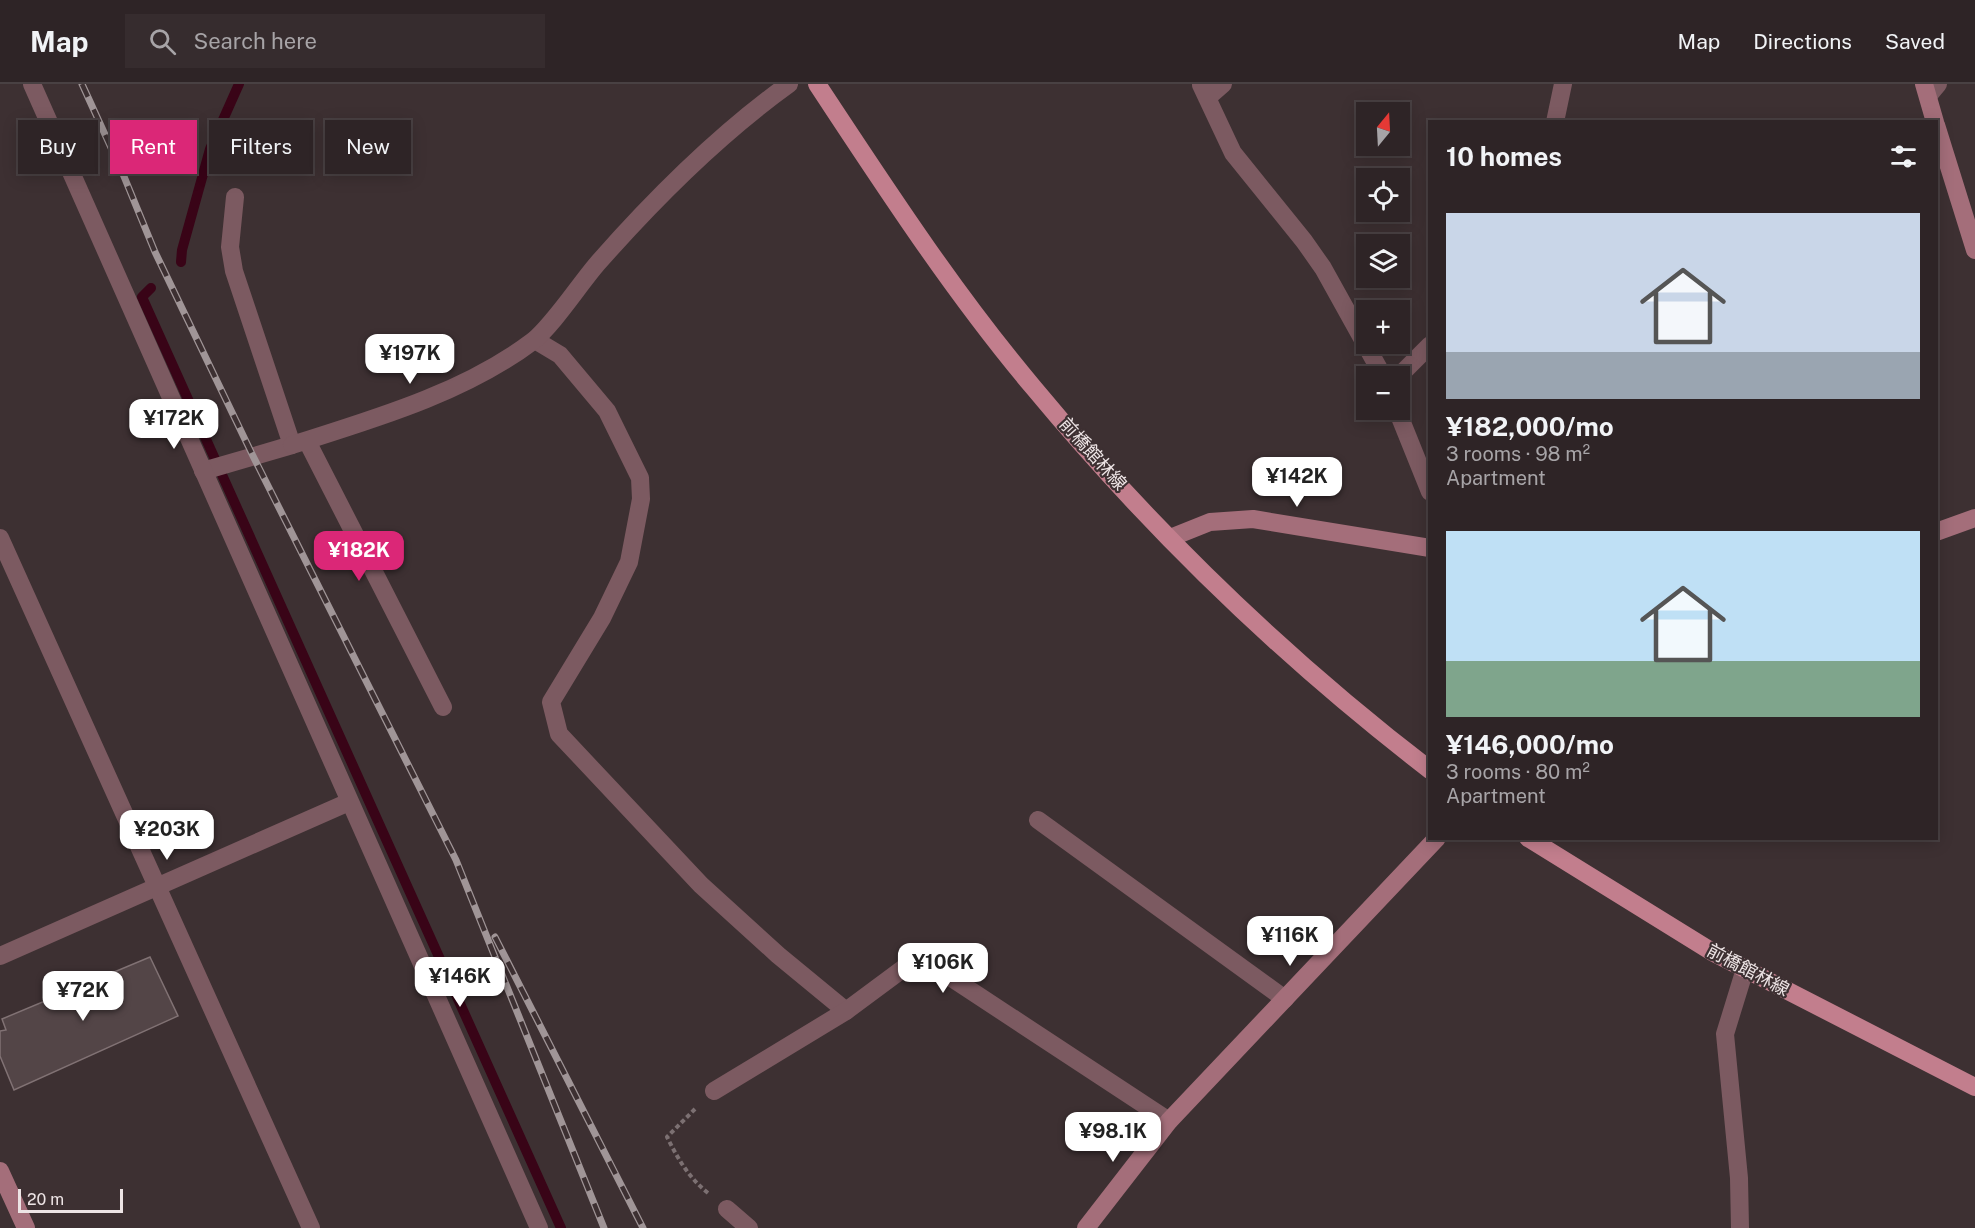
<!DOCTYPE html>
<html lang="en">
<head>
<meta charset="utf-8">
<style>
  :root { --surface:#2e2426; --page:#362c2e; --text:#f1f3f6; --muted:#a7a4a7; --line:#494143; --accent:#db2777 }
  body { margin:0; font-family:"Public Sans","Noto Sans JP",sans-serif; background:var(--page); color:var(--text); height:100vh; display:flex; flex-direction:column; font-size:22px; white-space:nowrap }
  * { box-sizing:border-box; margin:0 }
  p { font-size:20px; color:var(--muted) }
  .icon { flex:none; width:33px; height:33px; fill:none; stroke:currentColor; stroke-width:2; stroke-linecap:round; stroke-linejoin:round }
  .map { position:relative; flex:1; overflow:hidden }
  .details { position:absolute; left:1428px; top:36px; width:510px; height:720px; display:flex; flex-direction:column; background:var(--surface); border-radius:0px; box-shadow:0 3px 15px #0003,0 0 0 2px var(--line) }
  .details>* { flex:none }
  .guide { position:absolute; left:18px; top:36px; width:570px; height:54px; display:flex; gap:12px }
  .needle { width:39px; rotate:18deg }
  .fabs { position:absolute; left:1356px; top:18px; display:grid; gap:12px }
  .fabs a { display:grid; place-items:center; width:54px; height:54px; border-radius:0px; background:var(--surface); box-shadow:0 3px 15px #0003,0 0 0 2px var(--line); font-size:30px }
  .scale { position:absolute; left:18px; bottom:15px; width:105px; box-sizing:border-box; padding-left:6px; border:3px solid #ede4e5; border-top:0; font-size:16px; line-height:21px; white-space:nowrap; color:#ede4e5; -webkit-text-stroke:4px #3d3032; paint-order:stroke }
  .price { position:absolute; translate:-50% -51px; padding:0 14px; border-radius:12px; background:#fff; color:#222; font-size:20px; line-height:39px; filter:drop-shadow(0 2px 3px #0008) }
  .price::after { content:''; position:absolute; left:50%; top:36px; width:18px; height:14px; margin-left:-9px; background:inherit; clip-path:polygon(0 0,100% 0,50% 100%) }
  .price.selected { background:var(--accent); color:#fff }
  ul { padding:0; list-style:none }
  li { display:grid; align-content:center; gap:12px; height:318px; padding:0 18px }
  li span { display:grid; place-items:center; height:186px; border-radius:0px; color:#555 }
  li>.icon { margin-inline-start:auto }
  span .icon { width:108px; height:108px; fill:#fffc; stroke-width:1 }
  li b { font-size:26px }
  h2 { display:flex; justify-content:space-between; align-items:center; height:72px; padding:0 18px; font-size:26px }
  .pill { padding:0 21px; border-radius:0px; background:var(--surface); box-shadow:0 3px 15px #0003,0 0 0 2px var(--line); font-size:21px; line-height:54px }
  .pill.selected { background:var(--accent); color:#fff }
  header { display:flex; align-items:center; gap:36px; box-sizing:border-box; height:84px; padding:0 30px; background:var(--surface); border-bottom:2px solid var(--line) }
  header strong { font-size:28px }
  nav { display:flex; gap:33px; margin-inline-start:auto; font-size:21px }
  .search { width:420px; height:54px; background:var(--page); display:flex; align-items:center; gap:15px; box-sizing:border-box; padding:0 21px; border-radius:0px; color:var(--muted); font-size:22px }
  .map>svg:first-child { display:block }
</style>
</head>
<body>
<header>
<strong>Map</strong>
<div class="search"><svg class="icon" aria-label="search" viewBox="0 0 24 24"><circle cx="10" cy="10" r="6"/><path d="M15 15l6 6"/></svg>Search here</div>
<nav><a>Map</a><a>Directions</a><a>Saved</a></nav>
</header>
<div class="map">
<svg width="1975" height="1144" viewBox="0 0 1975 1144">
  <rect width="100%" height="100%" fill="#3d3032"/>
  <g fill="none" stroke-linecap="round" stroke-linejoin="round">
    <path stroke="#390417" stroke-width="10" d="M 181,178 L 182,166 L 210,65 L 239,0
      M 151,204 L 142,213 L 561,1144"/>
  </g>
  <path fill="#534547" stroke="#817274" stroke-width="1.5" d="M 150,873 L 178,932 L 14,1006 L 0,972 L 0,947 L 6,946 L 2,935 Z"/>
  <g fill="none" stroke-linecap="round" stroke-linejoin="round">
    <path stroke="#7c7072" stroke-width="4" stroke-dasharray="4.5 3" stroke-linecap="butt" d="M 695,1025 L 667,1053 C 678,1075 689,1094 708,1109"/>
    <path stroke="#7c5a61" stroke-width="18" d="M 1928,12 L 1938,0
      M 535,256 L 560,271 L 607,327 L 640,394 L 641,415 L 629,478 L 602,534 L 551,618 L 559,650 L 701,801 L 778,871 L 846,927
      M 203,387 L 292,361 L 234,187 L 230,163 L 235,113
      M 1038,736 L 1285,915
      M 727,1125 L 749,1144
      M 1740,1144 L 1739,1094 L 1725,950 L 1745,885"/>
    <path stroke="#7c5a61" stroke-width="18" d="M 32,0 L 539,1144
      M 1201,1 L 1233,69 L 1304,157 L 1323,184 L 1383,292
      M 1207,14 L 1223,0
      M 1555,38 L 1563,0
      M 1399,292 L 1430,261
      M 1397,326 L 1430,408
      M 307,357 L 443,623
      M 292,361 C 374,335 464,309 533,257 C 553,241 579,201 597,180 C 655,114 718,51 789,0
      M 0,454 L 311,1144
      M 0,872 L 349,718
      M 714,1007 L 846,927 L 908,881 L 944,889 L 1169,1037"/>
    <path stroke="#a46e7a" stroke-width="18" d="M 1924,0 L 1935,38
      M 1936,41 L 1975,166
      M 1936,448 L 1975,434
      M 1170,454 L 1210,438 L 1253,435 L 1430,464
      M 0,1087 L 26,1144
      M 1086,1144 L 1169,1037 L 1437,754"/>
    <path stroke="#c27e8d" stroke-width="18" d="M 817,0 C 885,103 953,208 1033,303 C 1150,444 1284,574 1430,686
      M 1528,754 L 1714,869 L 1975,1003"/>
    <defs>
      <path id="rail" d="M 82,0 L 123,90 L 155,168 L 253,372 L 456,776 L 604,1144
        M 495,853 L 643,1144"/>
    </defs>
    <use href="#rail" stroke="#a09597" stroke-width="7"/>
    <use href="#rail" stroke="#3d3032" stroke-width="4.5" stroke-dasharray="14" stroke-linecap="butt"/>
  </g>
  <g text-anchor="middle" stroke-width="4.5" stroke-linejoin="round" paint-order="stroke">
    <g font-size="18" fill="#ede4e5" stroke="#3d3032">
      <text transform="translate(1093 370) rotate(48)" y="6">前橋館林線</text>
      <text transform="translate(1748 886) rotate(28)" y="6">前橋館林線</text>
    </g>
  </g>
</svg>
<div class="fabs">
<a><svg class="needle" viewBox="-14 -14 28 28"><path d="M0-13l5 13h-10z" fill="#e53935"/><path d="M0 13l5-13h-10z" fill="#a7a4a7"/></svg></a>
<a><svg class="icon" aria-label="locate" viewBox="0 0 24 24"><circle cx="12" cy="12" r="6"/><path d="M12 2v4M12 18v4M2 12h4M18 12h4"/></svg></a>
<a><svg class="icon" aria-label="layers" viewBox="0 0 24 24"><path d="M12 4l9 5-9 5-9-5zM3 14l9 5 9-5"/></svg></a>
<a>+</a>
<a>−</a>
</div>
<div class="scale">20 m</div>
<b class="price" style="left:410px;top:301px">¥197K</b>
<b class="price" style="left:174px;top:366px">¥172K</b>
<b class="price" style="left:1297px;top:424px">¥142K</b>
<b class="price selected" style="left:359px;top:498px">¥182K</b>
<b class="price" style="left:167px;top:777px">¥203K</b>
<b class="price" style="left:1290px;top:883px">¥116K</b>
<b class="price" style="left:943px;top:910px">¥106K</b>
<b class="price" style="left:460px;top:924px">¥146K</b>
<b class="price" style="left:83px;top:938px">¥72K</b>
<b class="price" style="left:1113px;top:1079px">¥98.1K</b>
<div class="guide">
<a class="pill">Buy</a>
<a class="pill selected">Rent</a>
<a class="pill">Filters</a>
<a class="pill">New</a>
</div>
<section class="details">
<h2>10 homes<svg class="icon" aria-label="filters" viewBox="0 0 24 24"><path d="M4 7h16M4 17h16"/><circle cx="9" cy="7" r="2"/><circle cx="15" cy="17" r="2"/></svg></h2>
<ul>
<li><span style="background:linear-gradient(#c9d6e8 75%,#9aa5b1 0)"><svg class="icon" aria-label="home" viewBox="0 0 24 24"><path d="M3 11l9-7 9 7M6 9v11h12V9"/></svg></span><div><b>¥182,000/mo</b><p>3 rooms · 98 m²</p><p>Apartment</p></div></li>
<li><span style="background:linear-gradient(#bfe0f5 70%,#7fa58c 0)"><svg class="icon" aria-label="home" viewBox="0 0 24 24"><path d="M3 11l9-7 9 7M6 9v11h12V9"/></svg></span><div><b>¥146,000/mo</b><p>3 rooms · 80 m²</p><p>Apartment</p></div></li>
</ul>
</section>
</div>
</body>
</html>
